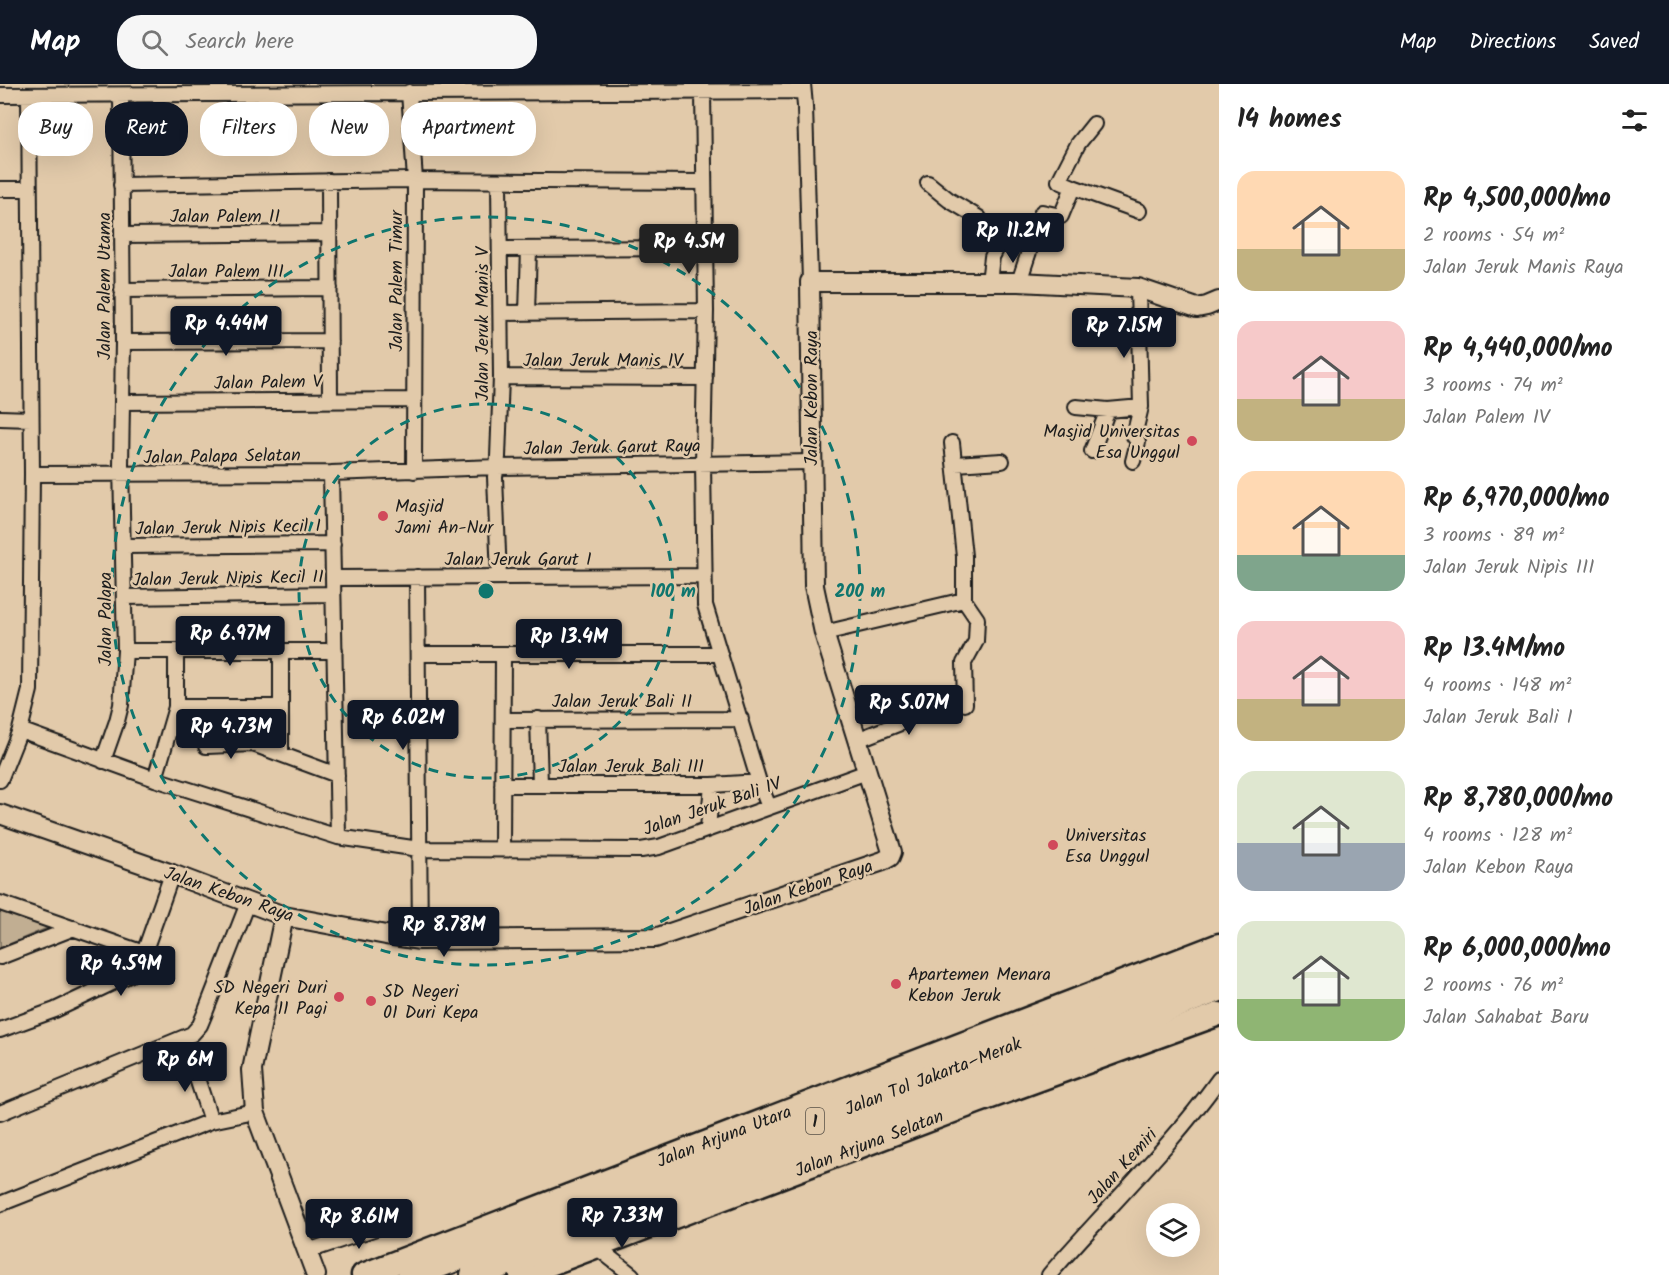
<!DOCTYPE html>
<html lang="en">
<head>
<meta charset="utf-8">
<style>
  :root { --surface:#fff; --page:#f6f6f6; --text:#222; --muted:#767676; --accent:#111827 }
  body { margin:0; font-family:Kalam,sans-serif; background:var(--page); color:var(--text); height:100vh; display:flex; flex-direction:column; font-size:22px; white-space:nowrap }
  * { box-sizing:border-box; margin:0 }
  p { font-size:20px; color:var(--muted) }
  .icon { flex:none; width:33px; height:33px; fill:none; stroke:currentColor; stroke-width:2; stroke-linecap:round; stroke-linejoin:round }
  .map { position:relative; flex:1; overflow:hidden }
  .drawer { display:flex; flex-direction:column; background:var(--surface); width:450px }
  .drawer>* { flex:none }
  .guide { position:absolute; left:18px; top:18px; width:570px; height:54px; display:flex; gap:12px }
  .controls { position:absolute; left:1146px; top:1119px; display:grid; gap:12px }
  .controls a { display:grid; place-items:center; width:54px; height:54px; border-radius:50%; background:var(--surface); box-shadow:0 6px 24px #0002; font-size:30px }
  .price { position:absolute; translate:-50% -51px; padding:0 14px; border-radius:6px; background:var(--accent); color:#fff; font-size:20px; line-height:39px; filter:drop-shadow(0 2px 3px #0008) }
  .price::after { content:''; position:absolute; left:50%; top:36px; width:18px; height:14px; margin-left:-9px; background:inherit; clip-path:polygon(0 0,100% 0,50% 100%) }
  .price.active { background:#222; color:#fff }
  ul { padding:0; list-style:none }
  li { display:flex; align-items:center; gap:18px; height:150px; padding:0 18px }
  li span { display:grid; place-items:center; flex:none; width:168px; height:120px; border-radius:18px; color:#555 }
  li>.icon { margin-inline-start:auto }
  span .icon { width:72px; height:72px; fill:#fffc; stroke-width:1 }
  li b { font-size:26px }
  h2 { display:flex; justify-content:space-between; align-items:center; height:72px; padding:0 18px; font-size:26px }
  .chip { padding:0 21px; border-radius:24px; background:var(--surface); box-shadow:0 6px 24px #0002; font-size:21px; line-height:54px }
  .chip.active { background:var(--accent); color:#fff }
  header { display:flex; align-items:center; gap:36px; box-sizing:border-box; height:84px; padding:0 30px; background:var(--accent); color:#fff }
  header strong { font-size:28px }
  nav { display:flex; gap:33px; margin-inline-start:auto; font-size:21px }
  .search { width:420px; height:54px; background:var(--page); display:flex; align-items:center; gap:15px; box-sizing:border-box; padding:0 21px; border-radius:24px; color:var(--muted); font-size:22px }
  main { display:flex; flex:1; min-height:0 }
  .map>svg:first-child { display:block }
</style>
</head>
<body>
<header>
<strong>Map</strong>
<div class="search"><svg class="icon" aria-label="search" viewBox="0 0 24 24"><circle cx="10" cy="10" r="6"/><path d="M15 15l6 6"/></svg>Search here</div>
<nav><a>Map</a><a>Directions</a><a>Saved</a></nav>
</header>
<main>
<div class="map">
<svg width="1219" height="1191" viewBox="0 0 1219 1191">
  <rect width="100%" height="100%" fill="#e2caaa"/>
  <filter id="ink" filterUnits="userSpaceOnUse"><feTurbulence type="fractalNoise" baseFrequency=".0167" numOctaves="2"/><feDisplacementMap in="SourceGraphic" scale="12" xChannelSelector="R" yChannelSelector="G"/><feConvolveMatrix kernelMatrix="1 2 1 2 8 2 1 2 1" color-interpolation-filters="sRGB"/></filter>
  <g filter="url(#ink)">
    <path fill="#c1ae92" stroke="#6e6557" stroke-width="1.5" d="M 0,823 L 50,843 L 0,864 Z"/>
    <g fill="none" stroke-linecap="round" stroke-linejoin="round">
      <defs>
        <path id="minor" d="M 803,0 L 805,22 L 810,198
          M 409,8 L 415,96 L 414,387
          M 703,8 L 706,227 L 703,379 L 705,521 L 759,698 L 769,723
          M 0,11 L 802,7
          M 329,97 L 330,315
          M 928,99 L 949,116 L 979,134 L 982,141 L 1003,152 L 992,173 L 989,198
          M 121,101 L 406,96 L 704,98
          M 1073,103 L 1059,97 L 1078,60 L 1094,40
          M 0,105 L 29,105
          M 122,151 L 329,149
          M 500,165 L 704,164
          M 1019,198 L 1042,128 L 1061,132 L 1073,103 L 1139,127
          M 122,206 L 330,204
          M 527,228 L 529,165
          M 501,229 L 706,227
          M 123,258 L 330,257
          M 501,293 L 705,294
          M 122,318 L 414,316
          M 1076,323 L 1108,326 L 1141,323
          M 0,334 L 31,335
          M 1092,367 L 1108,326
          M 1133,377 L 1138,358 L 1134,352 L 1141,323 L 1138,204
          M 955,380 L 1002,377
          M 331,389 L 338,753
          M 32,390 L 331,389 L 496,383 L 812,378
          M 123,462 L 333,460
          M 417,493 L 420,856
          M 499,493 L 495,393 L 498,373 L 501,293 L 499,97
          M 333,494 L 704,492
          M 124,513 L 333,510
          M 964,516 L 977,535 L 976,557 L 964,579 L 965,620
          M 824,549 L 964,516 L 964,472 L 952,359
          M 125,567 L 335,567
          M 418,570 L 720,570
          M 176,623 L 281,623
          M 538,635 L 540,700
          M 503,636 L 741,635
          M 20,646 L 155,695 L 338,753 L 419,765 L 641,766 L 659,763 L 867,688
          M 857,656 L 903,638 L 906,632 L 906,621
          M 206,662 L 253,660 L 337,691
          M 281,670 L 281,568
          M 103,677 L 117,637 L 121,621 L 125,567 L 121,381 L 123,258 L 121,12
          M 155,695 L 176,623 L 176,567
          M 0,696 L 20,646 L 30,606 L 32,390 L 29,11
          M 502,701 L 712,701 L 759,698
          M 708,744 L 712,701
          M 502,765 L 503,570
          M 0,819 L 144,869
          M 0,873 L 74,844
          M 0,946 L 55,926 L 131,890 L 144,869 L 172,790
          M 184,955 L 211,1037
          M 0,1029 L 192,950 L 200,941 L 205,929 L 248,819
          M 0,1120 L 211,1037 L 255,1028
          M 595,1162 L 632,1191
          M 308,1167 L 394,1138
          M 1049,1191 C 1105,1126 1169,1065 1219,995"/>
        <path id="tertiary" d="M 0,730 L 172,790 L 284,832 L 386,851 L 420,856 L 655,854 L 883,777 L 890,773 L 892,768 L 824,549 L 814,502 L 810,198 L 1019,198 L 1138,204 L 1197,224 L 1207,222 L 1219,217
          M 284,832 L 252,986 L 255,1028 L 316,1191"/>
        <path id="primary" d="M 363,1191 L 1219,861
          M 521,1191 L 977,1018 L 1219,930"/>
        <path id="motorway" d="M 411,1191 L 1219,883
          M 474,1191 L 1219,904"/>
      </defs>
      <use href="#minor" stroke="#1c1c1c" stroke-width="18"/>
      <use href="#tertiary" stroke="#1c1c1c" stroke-width="22"/>
      <use href="#primary" stroke="#1c1c1c" stroke-width="27"/>
      <use href="#motorway" stroke="#1c1c1c" stroke-width="30"/>
      <use href="#minor" stroke="#e2caaa" stroke-width="14"/>
      <use href="#tertiary" stroke="#e2caaa" stroke-width="18"/>
      <use href="#primary" stroke="#e2caaa" stroke-width="22"/>
      <use href="#motorway" stroke="#e2caaa" stroke-width="26"/>
    </g>
  </g>
  <g fill="none" stroke="#0f766e" stroke-width="3" stroke-dasharray="10 8">
    <circle cx="486" cy="507" r="187"/>
    <circle cx="486" cy="507" r="374"/>
  </g>
  <g fill="#d1495b" stroke="#e2caaa" stroke-width="2">
    <circle cx="1192" cy="357" r="6"/>
    <circle cx="383" cy="432" r="6"/>
    <circle cx="1053" cy="761" r="6"/>
    <circle cx="896" cy="900" r="6"/>
    <circle cx="339" cy="913" r="6"/>
    <circle cx="371" cy="917" r="6"/>
  </g>
  <g text-anchor="middle" stroke-width="5" stroke-linejoin="round" paint-order="stroke">
    <rect fill="#e2caaa" stroke="#575047" stroke-width="1.5" x="806" y="1024" width="18" height="26" rx="4.5"/>
    <g font-size="16" font-weight="bold" fill="#1c1c1c">
      <text x="815" y="1043">1</text>
    </g>
    <g font-size="18" fill="#1c1c1c" stroke="#e2caaa">
      <text x="225" y="138">Jalan Palem II</text>
      <text x="226" y="193">Jalan Palem III</text>
      <text transform="translate(396 197) rotate(-90)" y="6">Jalan Palem Timur</text>
      <text transform="translate(104 202) rotate(-90)" y="6">Jalan Palem Utama</text>
      <text transform="translate(482 240) rotate(-90)" y="6">Jalan Jeruk Manis V</text>
      <text x="603" y="282">Jalan Jeruk Manis IV</text>
      <text transform="translate(268 298) rotate(-1)" y="6">Jalan Palem V</text>
      <text transform="translate(811 314) rotate(-90)" y="6">Jalan Kebon Raya</text>
      <text transform="translate(612 363) rotate(-1)" y="6">Jalan Jeruk Garut Raya</text>
      <text transform="translate(222 372) rotate(-1)" y="6">Jalan Palapa Selatan</text>
      <text transform="translate(228 443) rotate(-1)" y="6">Jalan Jeruk Nipis Kecil I</text>
      <text x="518" y="481">Jalan Jeruk Garut I</text>
      <text transform="translate(228 494) rotate(-1)" y="6">Jalan Jeruk Nipis Kecil II</text>
      <text transform="translate(105 535) rotate(-90)" y="6">Jalan Palapa</text>
      <text x="622" y="623">Jalan Jeruk Bali II</text>
      <text x="631" y="688">Jalan Jeruk Bali III</text>
      <text transform="translate(712 722) rotate(-19)" y="6">Jalan Jeruk Bali IV</text>
      <text transform="translate(808 803) rotate(-19)" y="6">Jalan Kebon Raya</text>
      <text transform="translate(229 810) rotate(19)" y="6">Jalan Kebon Raya</text>
      <text transform="translate(933 992) rotate(-21)" y="6">Jalan Tol Jakarta–Merak</text>
      <text transform="translate(724 1052) rotate(-21)" y="6">Jalan Arjuna Utara</text>
      <text transform="translate(869 1059) rotate(-21)" y="6">Jalan Arjuna Selatan</text>
      <text transform="translate(1122 1082) rotate(-48)" y="6">Jalan Kemiri</text>
    </g>
    <g font-size="18" fill="#1c1c1c" stroke="#e2caaa" text-anchor="start">
      <text x="1180" y="353" text-anchor="end">Masjid Universitas<tspan x="1180" dy="21">Esa Unggul</tspan></text>
      <text x="395" y="428">Masjid<tspan x="395" dy="21">Jami An-Nur</tspan></text>
      <text x="1065" y="757">Universitas<tspan x="1065" dy="21">Esa Unggul</tspan></text>
      <text x="908" y="896">Apartemen Menara<tspan x="908" dy="21">Kebon Jeruk</tspan></text>
      <text x="327" y="909" text-anchor="end">SD Negeri Duri<tspan x="327" dy="21">Kepa 11 Pagi</tspan></text>
      <text x="383" y="913">SD Negeri<tspan x="383" dy="21">01 Duri Kepa</tspan></text>
    </g>
  </g>
  <circle cx="486" cy="507" r="9" fill="#0f766e" stroke="#e2caaa" stroke-width="3"/>
  <g font-size="18" text-anchor="middle" font-weight="bold" fill="#0f766e" stroke="#e2caaa" stroke-width="5" stroke-linejoin="round" paint-order="stroke">
    <text x="673" y="513">100 m</text>
    <text x="860" y="513">200 m</text>
  </g>
</svg>
<div class="controls">
<a><svg class="icon" aria-label="layers" viewBox="0 0 24 24"><path d="M12 4l9 5-9 5-9-5zM3 14l9 5 9-5"/></svg></a>
</div>
<b class="price" style="left:1013px;top:180px">Rp 11.2M</b>
<b class="price active" style="left:689px;top:191px">Rp 4.5M</b>
<b class="price" style="left:226px;top:273px">Rp 4.44M</b>
<b class="price" style="left:1124px;top:275px">Rp 7.15M</b>
<b class="price" style="left:230px;top:583px">Rp 6.97M</b>
<b class="price" style="left:569px;top:586px">Rp 13.4M</b>
<b class="price" style="left:909px;top:652px">Rp 5.07M</b>
<b class="price" style="left:403px;top:667px">Rp 6.02M</b>
<b class="price" style="left:231px;top:676px">Rp 4.73M</b>
<b class="price" style="left:444px;top:874px">Rp 8.78M</b>
<b class="price" style="left:121px;top:913px">Rp 4.59M</b>
<b class="price" style="left:185px;top:1009px">Rp 6M</b>
<b class="price" style="left:622px;top:1165px">Rp 7.33M</b>
<b class="price" style="left:359px;top:1166px">Rp 8.61M</b>
<div class="guide">
<a class="chip">Buy</a>
<a class="chip active">Rent</a>
<a class="chip">Filters</a>
<a class="chip">New</a>
<a class="chip">Apartment</a>
</div>
</div>
<section class="drawer">
<h2>14 homes<svg class="icon" aria-label="filters" viewBox="0 0 24 24"><path d="M4 7h16M4 17h16"/><circle cx="9" cy="7" r="2"/><circle cx="15" cy="17" r="2"/></svg></h2>
<ul>
<li><span style="background:linear-gradient(#ffd9b3 65%,#c2b280 0)"><svg class="icon" aria-label="home" viewBox="0 0 24 24"><path d="M3 11l9-7 9 7M6 9v11h12V9"/></svg></span><div><b>Rp 4,500,000/mo</b><p>2 rooms · 54 m²</p><p>Jalan Jeruk Manis Raya</p></div></li>
<li><span style="background:linear-gradient(#f6c9c9 65%,#c2b280 0)"><svg class="icon" aria-label="home" viewBox="0 0 24 24"><path d="M3 11l9-7 9 7M6 9v11h12V9"/></svg></span><div><b>Rp 4,440,000/mo</b><p>3 rooms · 74 m²</p><p>Jalan Palem IV</p></div></li>
<li><span style="background:linear-gradient(#ffd9b3 70%,#7fa58c 0)"><svg class="icon" aria-label="home" viewBox="0 0 24 24"><path d="M3 11l9-7 9 7M6 9v11h12V9"/></svg></span><div><b>Rp 6,970,000/mo</b><p>3 rooms · 89 m²</p><p>Jalan Jeruk Nipis III</p></div></li>
<li><span style="background:linear-gradient(#f6c9c9 65%,#c2b280 0)"><svg class="icon" aria-label="home" viewBox="0 0 24 24"><path d="M3 11l9-7 9 7M6 9v11h12V9"/></svg></span><div><b>Rp 13.4M/mo</b><p>4 rooms · 148 m²</p><p>Jalan Jeruk Bali I</p></div></li>
<li><span style="background:linear-gradient(#dfe7d0 60%,#9aa5b1 0)"><svg class="icon" aria-label="home" viewBox="0 0 24 24"><path d="M3 11l9-7 9 7M6 9v11h12V9"/></svg></span><div><b>Rp 8,780,000/mo</b><p>4 rooms · 128 m²</p><p>Jalan Kebon Raya</p></div></li>
<li><span style="background:linear-gradient(#dfe7d0 65%,#8fb573 0)"><svg class="icon" aria-label="home" viewBox="0 0 24 24"><path d="M3 11l9-7 9 7M6 9v11h12V9"/></svg></span><div><b>Rp 6,000,000/mo</b><p>2 rooms · 76 m²</p><p>Jalan Sahabat Baru</p></div></li>
</ul>
</section>
</main>
</body>
</html>
